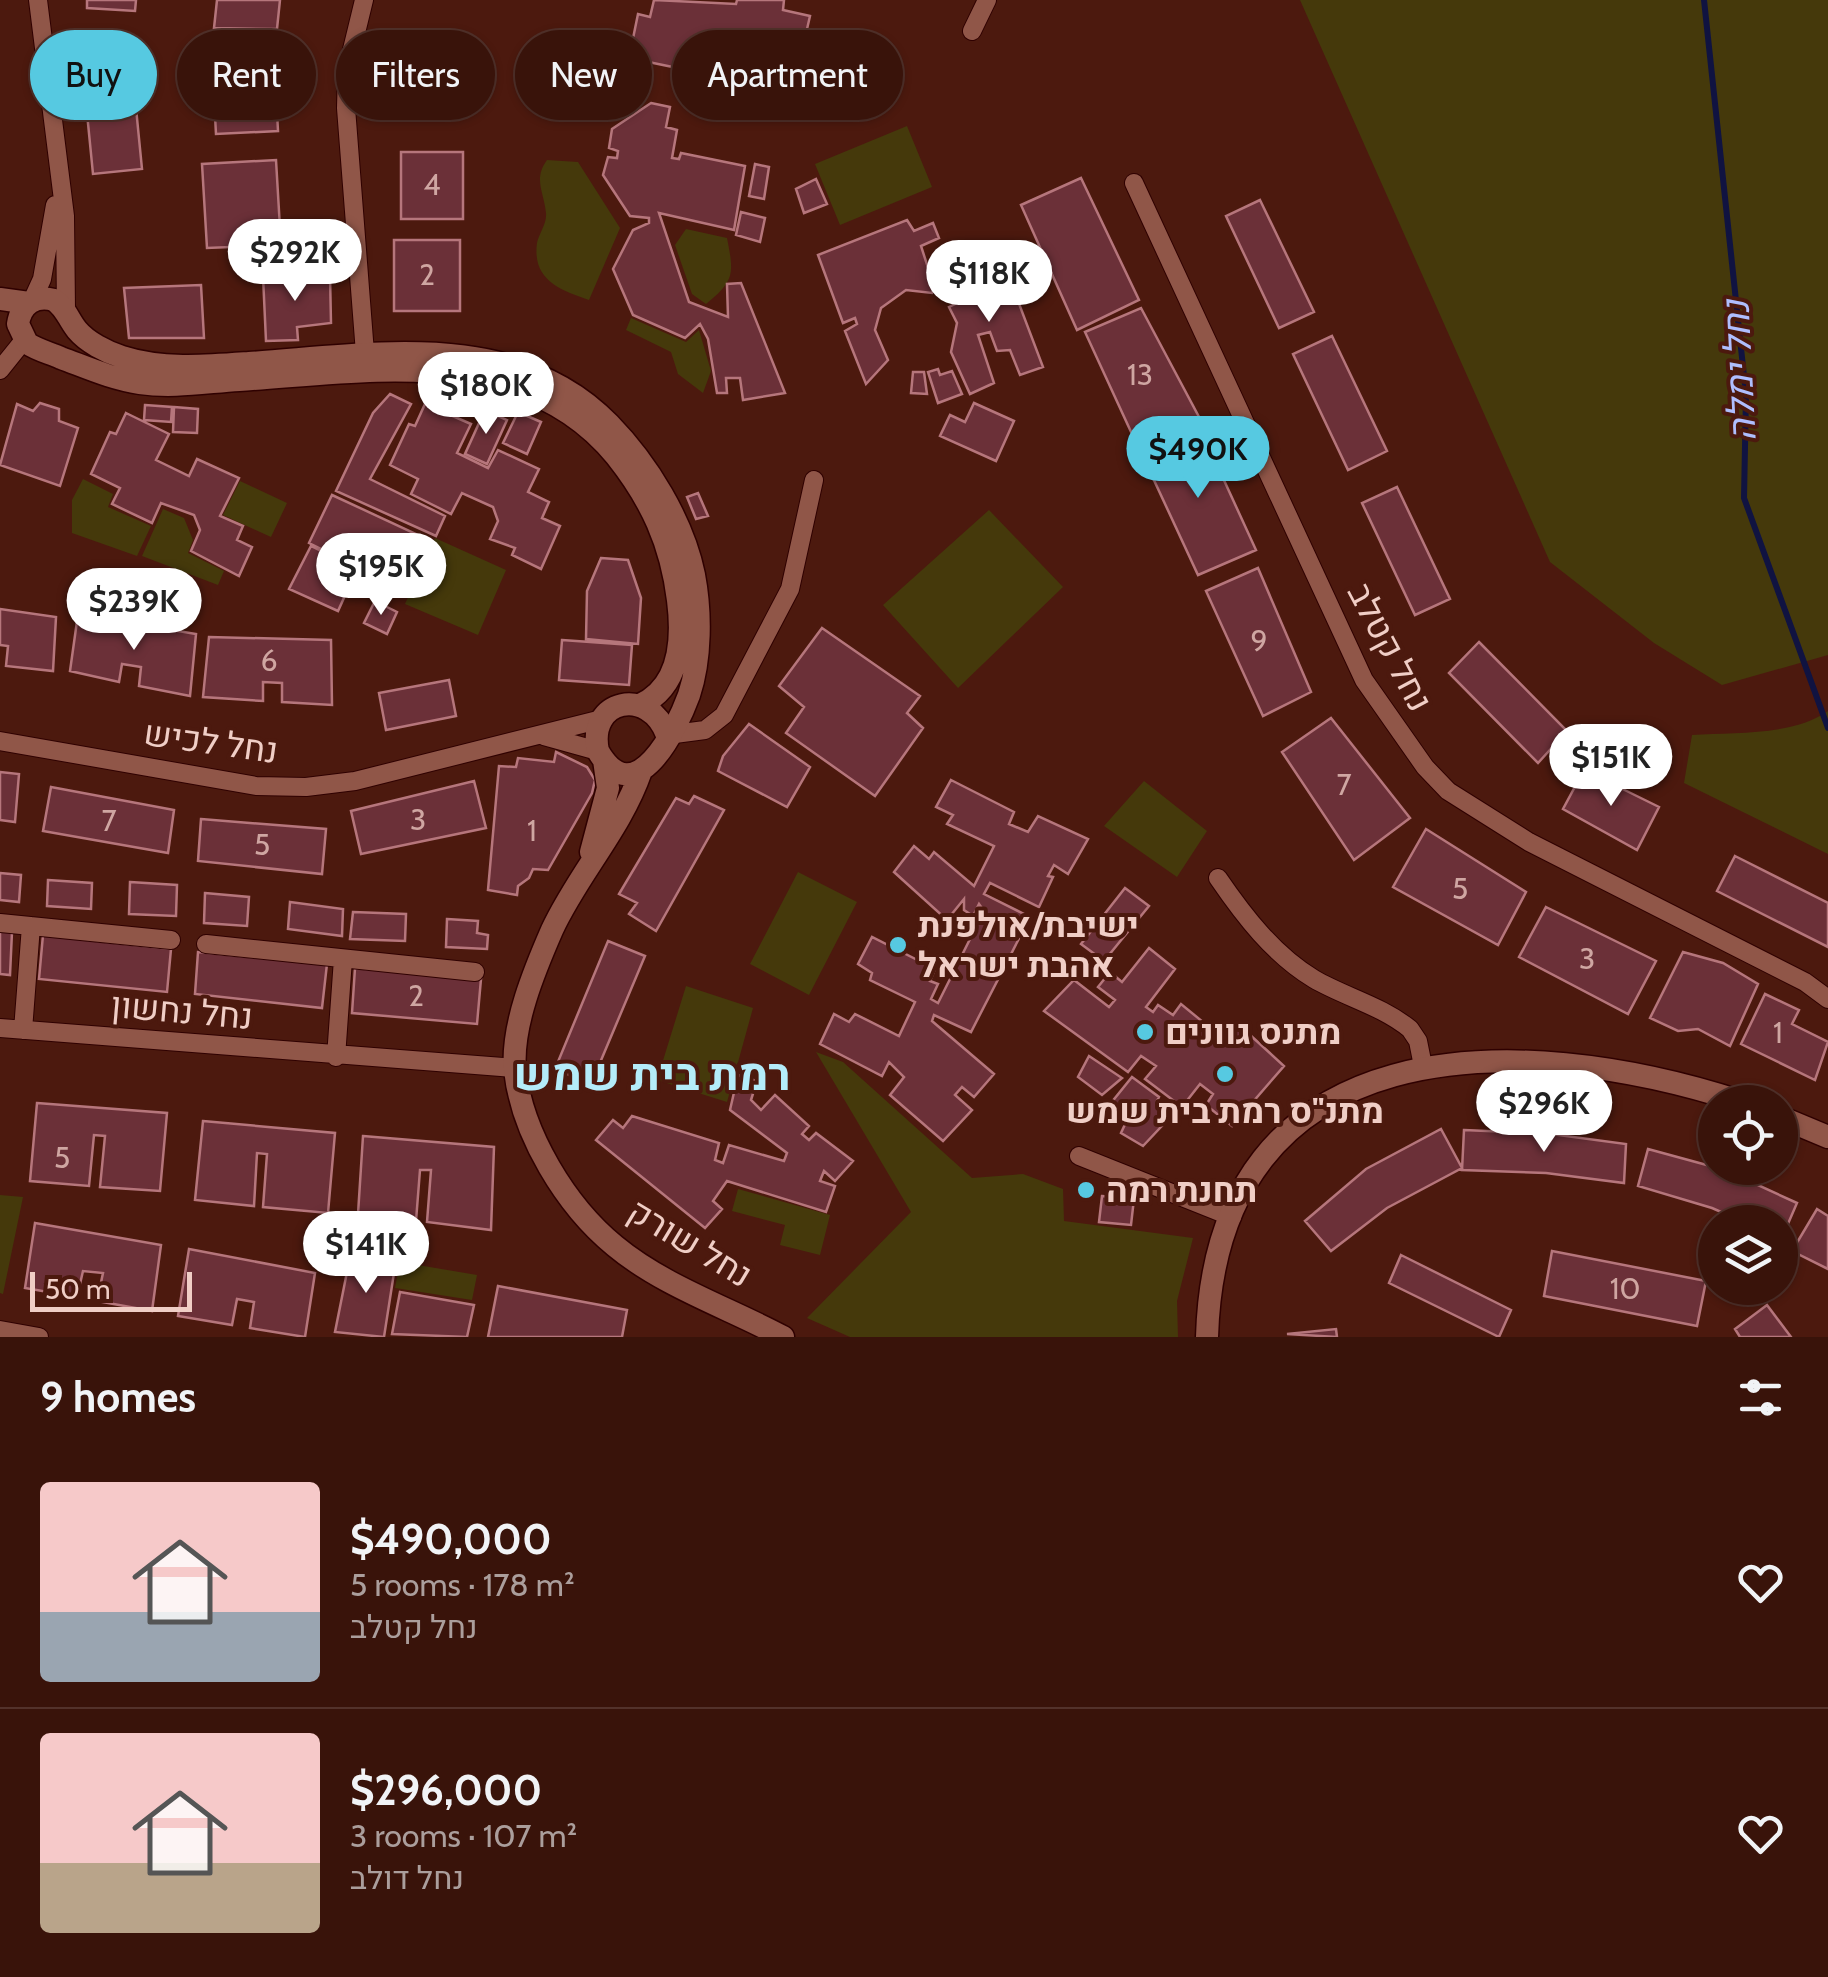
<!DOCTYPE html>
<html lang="en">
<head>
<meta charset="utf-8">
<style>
  :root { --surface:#39130a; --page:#442018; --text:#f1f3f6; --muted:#ab9e9c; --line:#53322b; --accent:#56c9e1 }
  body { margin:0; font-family:Cabin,Heebo,sans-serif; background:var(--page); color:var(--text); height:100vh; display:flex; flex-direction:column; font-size:38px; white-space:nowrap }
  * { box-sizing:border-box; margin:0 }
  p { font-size:32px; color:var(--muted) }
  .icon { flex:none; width:55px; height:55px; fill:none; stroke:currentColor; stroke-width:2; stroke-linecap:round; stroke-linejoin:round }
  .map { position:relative; height:1337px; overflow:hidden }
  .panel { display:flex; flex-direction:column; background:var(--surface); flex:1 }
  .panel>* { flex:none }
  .hud { position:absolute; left:30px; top:30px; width:1000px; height:90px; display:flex; gap:20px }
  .tools { position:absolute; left:1698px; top:1085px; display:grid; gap:20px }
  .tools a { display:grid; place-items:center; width:100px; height:100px; border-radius:50%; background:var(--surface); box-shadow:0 2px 8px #0004,0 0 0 2px var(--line); font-size:50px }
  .scale { position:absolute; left:30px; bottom:25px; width:162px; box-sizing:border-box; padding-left:10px; border:5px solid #f0cec6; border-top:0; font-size:28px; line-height:35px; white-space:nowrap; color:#f0cec6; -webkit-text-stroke:8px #4c190e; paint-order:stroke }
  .price { position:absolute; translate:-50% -85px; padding:0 22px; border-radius:35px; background:#fff; color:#222; font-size:32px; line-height:65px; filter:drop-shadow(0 2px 5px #0008) }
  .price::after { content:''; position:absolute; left:50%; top:60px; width:30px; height:22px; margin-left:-15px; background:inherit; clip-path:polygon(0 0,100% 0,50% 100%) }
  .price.current { background:var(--accent); color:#111 }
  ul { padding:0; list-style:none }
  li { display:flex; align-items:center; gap:30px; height:250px; padding:0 40px }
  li+li { border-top:2px solid var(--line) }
  li span { display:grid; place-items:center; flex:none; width:280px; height:200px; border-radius:10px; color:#555 }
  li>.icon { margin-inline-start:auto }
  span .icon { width:120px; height:120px; fill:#fffc; stroke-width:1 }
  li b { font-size:42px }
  h2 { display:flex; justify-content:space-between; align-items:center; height:120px; padding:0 40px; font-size:42px }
  .tag { padding:0 35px; border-radius:45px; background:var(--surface); box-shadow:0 2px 8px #0004,0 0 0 2px var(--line); font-size:35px; line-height:90px }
  .tag.current { background:var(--accent); color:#111 }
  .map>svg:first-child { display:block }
</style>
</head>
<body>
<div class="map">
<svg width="1828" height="1337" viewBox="0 0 1828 1337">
  <rect width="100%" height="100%" fill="#4c190e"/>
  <path fill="#45390b" d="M 1300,0 L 1828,0 L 1828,655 L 1722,685 L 1654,643 L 1550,562 Z
    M 907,126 L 932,187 L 840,225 L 815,164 Z
    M 547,160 L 578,162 L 620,228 L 589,300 C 560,290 532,280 537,243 C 539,233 547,224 546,213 C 544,192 533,179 547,160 Z
    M 686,229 L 727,238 C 734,273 735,281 706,304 L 692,294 L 675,245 Z
    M 631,318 L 686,342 L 699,330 L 711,371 L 703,393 L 678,374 L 671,352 L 626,330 Z
    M 83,479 L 113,494 L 108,507 L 151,526 L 137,556 L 72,533 L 72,500 Z
    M 240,481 L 287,503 L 271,537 L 223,515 Z
    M 163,509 L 184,518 L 193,540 L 188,553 L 224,571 L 218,585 L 142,556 Z
    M 989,510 L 1063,587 L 958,688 L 883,605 Z
    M 435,538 L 506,570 L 478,635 L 405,604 Z
    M 1828,711 L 1828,854 L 1684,783 L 1692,735 C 1734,732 1793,736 1828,711 Z
    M 1144,781 L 1207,831 L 1177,877 L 1104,826 Z
    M 798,872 L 857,902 L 809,995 L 750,964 Z
    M 686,986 L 753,1008 L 727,1102 L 657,1080 Z
    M 816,1052 L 843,1062 L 972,1178 L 1023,1174 L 1063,1189 L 1064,1221 L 1193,1238 L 1177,1301 L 1178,1337 L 850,1337 L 807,1318 L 911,1212 Z
    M 738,1189 L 830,1215 L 820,1255 L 780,1245 L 785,1225 L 732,1211 Z
    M 0,1195 L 23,1197 L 3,1294 L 0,1293 Z
    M 400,1262 L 477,1275 L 472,1300 L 395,1288 Z"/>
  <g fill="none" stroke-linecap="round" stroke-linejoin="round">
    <path stroke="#101341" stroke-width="6" d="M 1704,0 L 1746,395 L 1744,498 L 1828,728"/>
  </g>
  <path fill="#6b3038" stroke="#b6767c" stroke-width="2.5" d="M 87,0 L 136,0 L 135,11 L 87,8 Z
    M 217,0 L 280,0 L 277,29 L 214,28 Z
    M 654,0 L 736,4 L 737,0 L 784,0 L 783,10 L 810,16 L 802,51 L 769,44 L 760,85 L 629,58 L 638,14 L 650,17 Z
    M 130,47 L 142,169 L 93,174 L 81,52 Z
    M 399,52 L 459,52 L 459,115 L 399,115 Z
    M 274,56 L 278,131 L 216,134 L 212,60 Z
    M 651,103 L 670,107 L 666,127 L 677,130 L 672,158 L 679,159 L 681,153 L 745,166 L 734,230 L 659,213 L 689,302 L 728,317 L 727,284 L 741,283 L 785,393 L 743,400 L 740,378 L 726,378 L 727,393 L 717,393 L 708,339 L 700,324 L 685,338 L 633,315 L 613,269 L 633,230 L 649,223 L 649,218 L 630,216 L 603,175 L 608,157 L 617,158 L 618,151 L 609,148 L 612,129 Z
    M 401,152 L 463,152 L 463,219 L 401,219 Z
    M 276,160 L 281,245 L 207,248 L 202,164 Z
    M 755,164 L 769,167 L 764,199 L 749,196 Z
    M 1081,178 L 1139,300 L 1077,330 L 1021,205 Z
    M 816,179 L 827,204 L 804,213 L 796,189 Z
    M 1260,200 L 1314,312 L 1279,328 L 1226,216 Z
    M 741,212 L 765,218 L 760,242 L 736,235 Z
    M 907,220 L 914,231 L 933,223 L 939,238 L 921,246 L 932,280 L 937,282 L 932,293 L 906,290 L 881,308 L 875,330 L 888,360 L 866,384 L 845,331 L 857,324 L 855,318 L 843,323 L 818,255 Z
    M 394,240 L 460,240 L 460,311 L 394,311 Z
    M 995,261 L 1004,264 L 1043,367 L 1020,375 L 1010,350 L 997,351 L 990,332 L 978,335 L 994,383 L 970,394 L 951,352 L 957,323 L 949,307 L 955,304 L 950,284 L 980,273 L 977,268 Z
    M 330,275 L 331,323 L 297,327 L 298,340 L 266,341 L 263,276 Z
    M 201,285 L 204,338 L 129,338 L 124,288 Z
    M 1141,308 L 1199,417 L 1138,447 L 1085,332 Z
    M 1332,336 L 1387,451 L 1348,470 L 1293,354 Z
    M 938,369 L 940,375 L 952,371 L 962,394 L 938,403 L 928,372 Z
    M 913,372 L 924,372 L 927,394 L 911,393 Z
    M 390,394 L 411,404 L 370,479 L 445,516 L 436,536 L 336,491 L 373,413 Z
    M 40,403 L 59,409 L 59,421 L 78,428 L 60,486 L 0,465 L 17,404 L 33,411 Z
    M 974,403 L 1014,421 L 996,461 L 940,436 L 950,415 L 965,422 Z
    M 425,404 L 471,424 L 457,453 L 488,468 L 498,450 L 539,469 L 528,492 L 549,502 L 542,518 L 560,526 L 541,569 L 512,555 L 515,548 L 490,539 L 498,521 L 493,507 L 462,493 L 451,514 L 411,494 L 418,479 L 390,465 L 409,424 L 415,426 Z
    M 145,405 L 172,407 L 171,422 L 144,420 Z
    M 174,407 L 198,409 L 197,433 L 173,432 Z
    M 485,410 L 507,420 L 487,464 L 465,454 Z
    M 518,412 L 541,422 L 527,454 L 503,443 Z
    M 126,413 L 169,434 L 156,460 L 189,476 L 197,459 L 239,478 L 220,516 L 243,526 L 237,540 L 252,547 L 239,576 L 191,551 L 200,530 L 194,515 L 161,503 L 152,523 L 112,504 L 120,488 L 91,474 L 110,432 L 116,434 Z
    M 1185,429 L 1194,444 L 1206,441 L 1256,550 L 1198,575 L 1140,450 Z
    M 1397,487 L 1450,599 L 1415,615 L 1362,503 Z
    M 698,493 L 708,516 L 696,519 L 687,497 Z
    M 332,495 L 416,534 L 391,583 L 309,543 Z
    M 311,546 L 357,569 L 338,611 L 289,589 Z
    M 601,558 L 628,560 L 641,598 L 638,644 L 586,639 L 587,591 Z
    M 1258,568 L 1311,692 L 1263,716 L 1206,591 Z
    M 375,601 L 397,612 L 387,634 L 364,623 Z
    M 0,609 L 56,617 L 53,671 L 6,666 L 8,646 L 0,645 Z
    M 78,614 L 196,634 L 190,696 L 139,686 L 141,667 L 122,664 L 119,682 L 70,671 Z
    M 822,628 L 920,696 L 907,713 L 923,728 L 875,796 L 786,733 L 804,707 L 779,686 Z
    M 209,637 L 331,640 L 332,705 L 282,702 L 282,683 L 263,682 L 263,701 L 203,697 Z
    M 562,640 L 632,645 L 629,685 L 559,680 Z
    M 1479,642 L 1567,731 L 1538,763 L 1449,673 Z
    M 449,680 L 456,716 L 386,730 L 379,693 Z
    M 1331,718 L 1410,818 L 1354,860 L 1282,752 Z
    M 749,724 L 810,767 L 787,807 L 718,771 L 723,756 Z
    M 556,752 L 587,767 L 595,780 L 592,793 L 548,870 L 533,869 L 529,878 L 518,886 L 517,895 L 488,890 L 499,766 L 516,767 L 518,758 L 554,762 Z
    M 1584,770 L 1659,807 L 1637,850 L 1563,809 Z
    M 0,772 L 19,774 L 15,822 L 0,820 Z
    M 951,780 L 1014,812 L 1009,824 L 1028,832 L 1038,816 L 1088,839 L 1068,874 L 1054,865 L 1048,876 L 1053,877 L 1039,907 L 990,883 L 984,894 L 1030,917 L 971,1032 L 934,1015 L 932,1021 L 994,1074 L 974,1097 L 962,1087 L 955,1095 L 972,1110 L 943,1141 L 890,1095 L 904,1077 L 889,1062 L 882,1076 L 820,1044 L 834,1014 L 849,1022 L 855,1014 L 899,1036 L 915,1002 L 870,980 L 872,973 L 858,964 L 872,937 L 935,969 L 930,981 L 938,984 L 931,999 L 938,1003 L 984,911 L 979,904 L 973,916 L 964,910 L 964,899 L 947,920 L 894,872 L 914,846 L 929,859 L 934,852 L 974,886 L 994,846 L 947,824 L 953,815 L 936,807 Z
    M 474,781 L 486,828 L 361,854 L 351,811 Z
    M 51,787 L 174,810 L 168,853 L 43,831 Z
    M 694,796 L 724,810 L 656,931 L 629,914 L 637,903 L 619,894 L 676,798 L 689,804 Z
    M 201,819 L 326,829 L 322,874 L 198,861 Z
    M 1426,829 L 1526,892 L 1498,945 L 1393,887 Z
    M 1735,856 L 1828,903 L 1828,947 L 1717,891 Z
    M 0,873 L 21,875 L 19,902 L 0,900 Z
    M 48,880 L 92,883 L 91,909 L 47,906 Z
    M 130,882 L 177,885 L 176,916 L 129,914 Z
    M 1125,888 L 1149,906 L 1104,961 L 1081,944 Z
    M 205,893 L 249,897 L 247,926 L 204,923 Z
    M 290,902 L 343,909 L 342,936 L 288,929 Z
    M 1546,907 L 1656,961 L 1628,1014 L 1519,957 Z
    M 353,912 L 406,914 L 405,941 L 350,939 Z
    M 447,919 L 478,921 L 477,933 L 488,935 L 487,949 L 446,947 Z
    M 0,931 L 12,932 L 10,975 L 0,974 Z
    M 43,935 L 171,949 L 167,992 L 39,979 Z
    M 608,941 L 645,956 L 591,1084 L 555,1069 Z
    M 1149,948 L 1175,969 L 1146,1007 L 1153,1012 L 1158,1005 L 1173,1015 L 1181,1004 L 1226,1041 L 1238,1024 L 1284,1066 L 1232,1126 L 1206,1105 L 1213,1094 L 1200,1084 L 1182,1107 L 1145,1079 L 1156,1066 L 1141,1056 L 1128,1072 L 1044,1011 L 1074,980 L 1109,1007 L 1115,1000 L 1098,987 L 1110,972 L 1122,982 Z
    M 198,952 L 327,964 L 322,1008 L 195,994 Z
    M 1683,952 L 1723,963 L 1758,984 L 1730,1046 L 1698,1029 L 1678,1031 L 1650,1018 Z
    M 355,968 L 481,979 L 477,1024 L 352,1013 Z
    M 1765,994 L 1799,1010 L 1792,1024 L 1828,1042 L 1815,1080 L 1741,1044 Z
    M 1089,1056 L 1122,1078 L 1102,1095 L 1078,1077 Z
    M 738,1075 L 757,1081 L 751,1100 L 761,1110 L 775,1095 L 809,1126 L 802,1134 L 809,1140 L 816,1133 L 853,1161 L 835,1181 L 824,1171 L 820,1181 L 835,1186 L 826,1212 L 727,1181 L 713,1201 L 722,1209 L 705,1228 L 596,1140 L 613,1120 L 623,1128 L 632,1116 L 719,1143 L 715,1160 L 723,1163 L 729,1145 L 784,1161 L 787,1153 L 730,1110 Z
    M 1132,1077 L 1159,1097 L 1157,1101 L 1173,1114 L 1143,1146 L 1121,1133 L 1127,1120 L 1107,1108 Z
    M 37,1103 L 167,1113 L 160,1191 L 100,1187 L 105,1136 L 94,1135 L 89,1186 L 30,1181 Z
    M 203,1121 L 335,1133 L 328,1213 L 263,1207 L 267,1154 L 257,1153 L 254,1206 L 195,1200 Z
    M 1441,1129 L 1462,1168 L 1387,1208 L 1331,1251 L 1305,1221 L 1366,1169 Z
    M 1464,1130 L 1551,1134 L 1626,1144 L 1624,1183 L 1546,1173 L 1462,1170 Z
    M 363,1136 L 494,1147 L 491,1230 L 427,1222 L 431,1170 L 420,1170 L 416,1221 L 358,1214 Z
    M 1648,1149 L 1725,1170 L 1797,1203 L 1781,1240 L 1780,1222 L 1744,1222 L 1712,1208 L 1638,1186 Z
    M 1102,1196 L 1134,1199 L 1131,1225 L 1099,1222 Z
    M 1817,1209 L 1828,1216 L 1828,1269 L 1792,1251 Z
    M 35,1223 L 161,1245 L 152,1311 L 97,1301 L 103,1273 L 83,1271 L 77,1297 L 25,1288 Z
    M 189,1249 L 315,1273 L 305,1337 L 250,1328 L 254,1302 L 237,1299 L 232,1325 L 178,1316 Z
    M 1552,1251 L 1706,1281 L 1697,1326 L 1544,1296 Z
    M 351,1252 L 396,1260 L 384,1337 L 335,1332 Z
    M 1401,1255 L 1511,1310 L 1499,1337 L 1389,1283 Z
    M 498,1286 L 627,1310 L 622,1337 L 488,1337 Z
    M 400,1292 L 474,1305 L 467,1337 L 392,1334 Z
    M 1767,1305 L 1791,1337 L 1740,1337 L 1735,1329 Z
    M 1336,1329 L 1337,1337 L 1287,1334 Z"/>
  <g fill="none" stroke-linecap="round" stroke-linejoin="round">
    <defs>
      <path id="minor" d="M 38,0 L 65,216 L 66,310
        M 364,0 L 347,70 L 346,108 L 366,366
        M 972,31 L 987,0
        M 1134,183 L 1364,680 L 1425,767 L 1448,791 L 1529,842 L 1805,982 L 1828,999
        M 32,301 L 42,279 L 55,205
        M 0,370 L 24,340
        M 667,735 L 705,730 L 724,715 L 790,589 L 814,480
        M 544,736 L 598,751
        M 0,741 L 256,786 L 306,787 L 355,781 L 602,719
        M 1218,878 C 1244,916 1274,955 1314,979 C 1345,997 1382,1006 1410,1029 L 1418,1041 L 1423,1066
        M 0,923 L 171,940
        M 206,944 L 475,972
        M 0,1028 L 515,1068
        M 23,1030 L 31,926
        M 336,1057 L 343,959
        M 1079,1156 L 1232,1217
        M 0,1330 L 39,1337"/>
      <path id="tertiary" d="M 0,299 L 29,303
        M 640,705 C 680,687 683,639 678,600 C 671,543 651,500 616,456 C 523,342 367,372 239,380 C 206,382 173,388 140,383 C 112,379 88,368 61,358 C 50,353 37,350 27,343 L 18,324 C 21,304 35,295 54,300 C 66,308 68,319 77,330 C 87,342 106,352 122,357 C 162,370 208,366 249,363 C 370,355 515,327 609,424 C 648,464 683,521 694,575 C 701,612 701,659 689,695 C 677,728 635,816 598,751 C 587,699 649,686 667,735
        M 641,771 C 621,829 578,874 552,930 C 535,969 511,1026 515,1070 C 522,1134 566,1206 615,1246 C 663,1286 729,1308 783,1337
        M 591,852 L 608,788 L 604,760
        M 1780,1117 L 1828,1137
        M 1207,1337 C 1216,1026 1518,1029 1742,1102"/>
    </defs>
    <use href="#minor" stroke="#2f0000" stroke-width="20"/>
    <use href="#tertiary" stroke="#2f0000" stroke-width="25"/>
    <use href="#minor" stroke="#905648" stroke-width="18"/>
    <use href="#tertiary" stroke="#905648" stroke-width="22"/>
  </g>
  <g fill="#56c9e1" stroke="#4c190e" stroke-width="4">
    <circle cx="898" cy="945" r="10"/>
    <circle cx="1145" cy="1032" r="10"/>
    <circle cx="1225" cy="1074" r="10"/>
    <circle cx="1086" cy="1190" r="10"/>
  </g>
  <g text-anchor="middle" stroke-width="8" stroke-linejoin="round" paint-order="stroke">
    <g font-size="30" fill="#cfa6a2">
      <text x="432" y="195">4</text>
      <text x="427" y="285">2</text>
      <text x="1140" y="385">13</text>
      <text x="1259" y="651">9</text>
      <text x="269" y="671">6</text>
      <text x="1344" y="795">7</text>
      <text x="418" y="830">3</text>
      <text x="109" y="831">7</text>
      <text x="532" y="841">1</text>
      <text x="262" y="855">5</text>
      <text x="1460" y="899">5</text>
      <text x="1587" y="969">3</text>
      <text x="416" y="1006">2</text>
      <text x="1778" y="1043">1</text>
      <text x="62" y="1168">5</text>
      <text x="1625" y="1299">10</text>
    </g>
    <g font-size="35" fill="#f0cec6" stroke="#4c190e">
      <text transform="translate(1390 647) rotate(62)" y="12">נחל קטלב</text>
      <text transform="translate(211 742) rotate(8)" y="12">נחל לכיש</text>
      <text transform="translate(182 1011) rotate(5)" y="12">נחל נחשון</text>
      <text transform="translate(690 1243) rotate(31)" y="12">נחל שורק</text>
    </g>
    <g font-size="35" font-weight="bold" fill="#f0cec6" stroke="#4c190e" text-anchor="start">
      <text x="918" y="937">ישיבת/אולפנת<tspan x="918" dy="40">אהבת ישראל</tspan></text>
      <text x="1165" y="1044">מתנס גוונים</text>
      <text x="1225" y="1123" text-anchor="middle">מתנ"ס רמת בית שמש</text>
      <text x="1106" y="1202">תחנת רמה</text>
    </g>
    <g font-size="38" font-style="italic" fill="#afbefe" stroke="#4c190e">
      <text transform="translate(1739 371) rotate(-93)" y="13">נחל ימלה</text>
    </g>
    <g font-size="45" font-weight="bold" fill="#b4ecf9" stroke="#4c190e">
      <text x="652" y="1090">רמת בית שמש</text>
    </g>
  </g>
</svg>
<div class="tools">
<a><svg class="icon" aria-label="locate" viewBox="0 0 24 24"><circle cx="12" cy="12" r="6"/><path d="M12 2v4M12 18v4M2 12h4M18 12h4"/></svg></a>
<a><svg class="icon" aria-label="layers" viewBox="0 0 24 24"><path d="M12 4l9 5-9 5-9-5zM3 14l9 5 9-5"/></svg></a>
</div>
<div class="scale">50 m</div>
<b class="price" style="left:295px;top:304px">$292K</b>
<b class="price" style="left:989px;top:325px">$118K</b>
<b class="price" style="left:486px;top:437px">$180K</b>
<b class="price current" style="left:1198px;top:501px">$490K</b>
<b class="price" style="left:381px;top:618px">$195K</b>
<b class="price" style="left:134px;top:653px">$239K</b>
<b class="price" style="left:1611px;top:809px">$151K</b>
<b class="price" style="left:1544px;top:1155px">$296K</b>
<b class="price" style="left:366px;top:1296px">$141K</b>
<div class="hud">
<a class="tag current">Buy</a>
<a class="tag">Rent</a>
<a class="tag">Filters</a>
<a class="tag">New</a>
<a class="tag">Apartment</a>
</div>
</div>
<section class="panel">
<h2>9 homes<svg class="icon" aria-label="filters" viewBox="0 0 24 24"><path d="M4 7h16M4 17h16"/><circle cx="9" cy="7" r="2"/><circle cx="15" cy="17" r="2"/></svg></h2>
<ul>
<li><span style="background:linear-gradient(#f6c9c9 65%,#9aa5b1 0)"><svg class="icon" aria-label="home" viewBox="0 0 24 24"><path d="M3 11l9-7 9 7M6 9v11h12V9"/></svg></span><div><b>$490,000</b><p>5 rooms · 178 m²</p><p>נחל קטלב</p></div><svg class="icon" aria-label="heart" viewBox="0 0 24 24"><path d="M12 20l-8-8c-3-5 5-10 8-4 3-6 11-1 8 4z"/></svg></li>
<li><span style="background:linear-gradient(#f6c9c9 65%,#b9a48a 0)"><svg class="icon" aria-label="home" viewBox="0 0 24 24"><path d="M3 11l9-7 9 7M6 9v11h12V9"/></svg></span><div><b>$296,000</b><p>3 rooms · 107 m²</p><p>נחל דולב</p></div><svg class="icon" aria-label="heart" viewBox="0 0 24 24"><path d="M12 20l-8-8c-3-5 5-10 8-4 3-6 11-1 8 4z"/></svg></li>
</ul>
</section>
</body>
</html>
